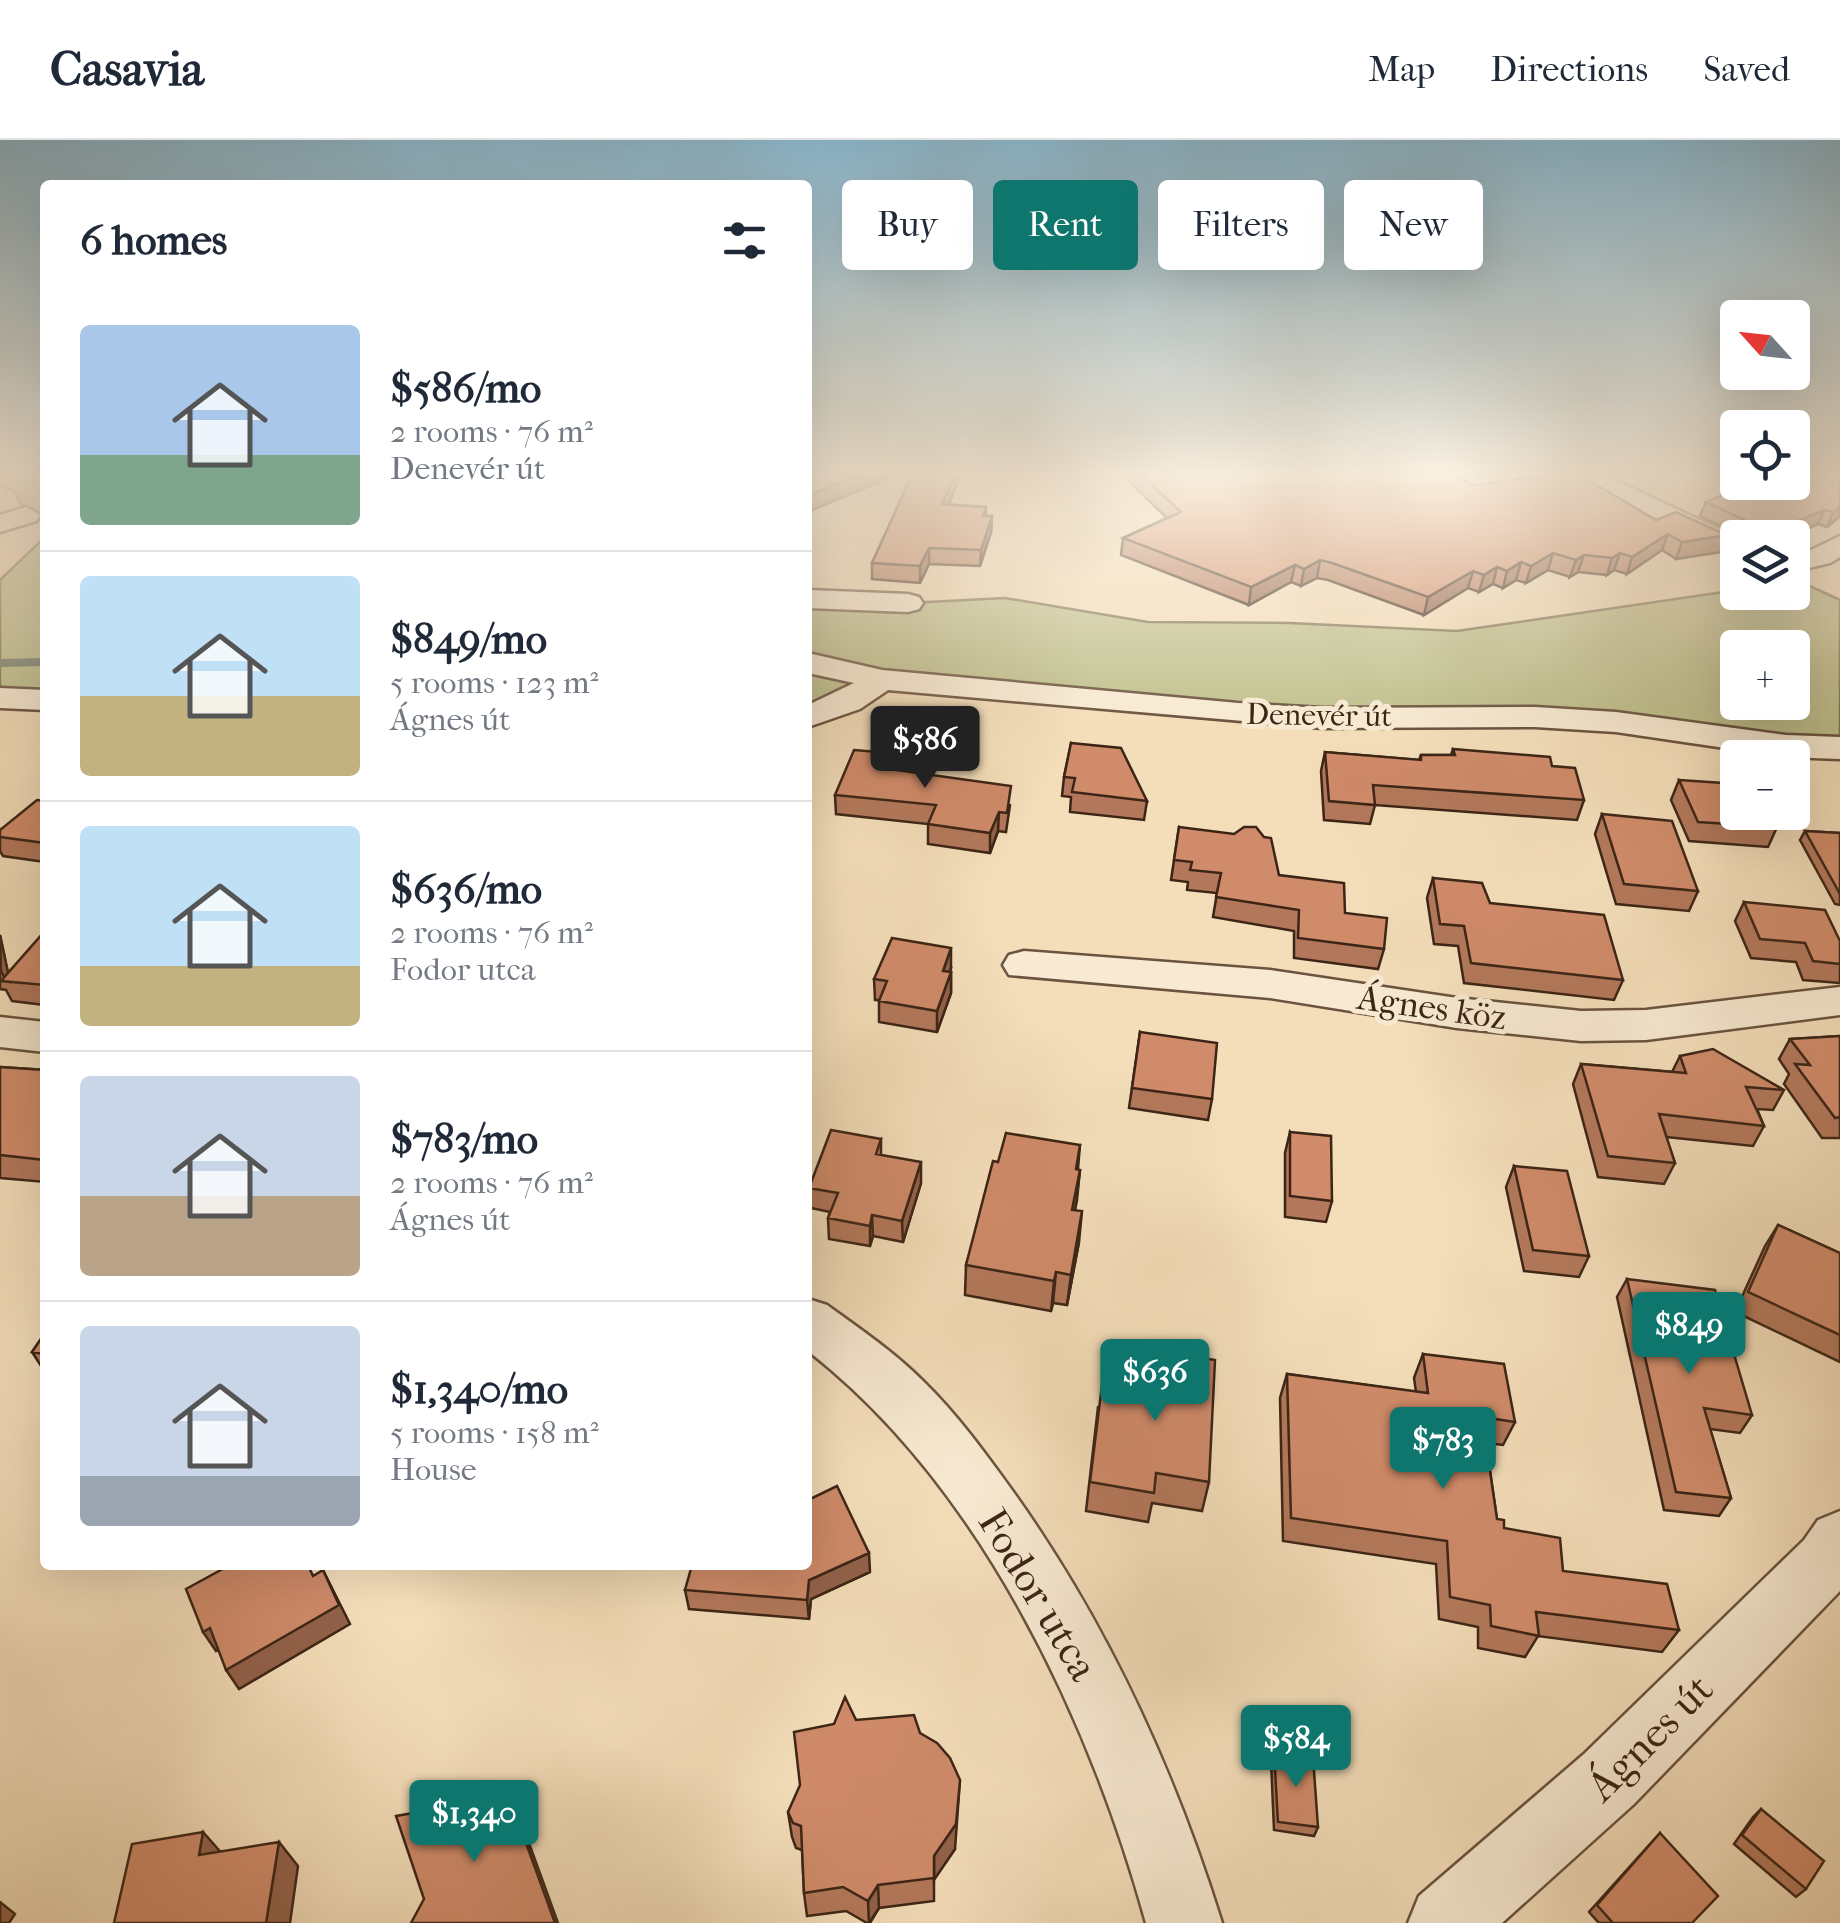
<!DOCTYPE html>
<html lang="en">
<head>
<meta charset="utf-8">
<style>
  :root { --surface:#fff; --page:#f6f6f7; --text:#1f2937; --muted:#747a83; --line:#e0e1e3; --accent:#0f766e }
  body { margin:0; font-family:"IM FELL French Canon",serif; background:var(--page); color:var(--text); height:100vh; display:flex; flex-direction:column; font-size:38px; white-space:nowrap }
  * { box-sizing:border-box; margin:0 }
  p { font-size:32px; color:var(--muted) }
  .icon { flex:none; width:55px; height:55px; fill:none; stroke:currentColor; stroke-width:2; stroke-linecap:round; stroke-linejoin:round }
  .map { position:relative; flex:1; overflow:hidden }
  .drawer { position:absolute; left:40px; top:40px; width:772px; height:1390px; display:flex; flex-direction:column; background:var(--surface); border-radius:10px; box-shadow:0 10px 40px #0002 }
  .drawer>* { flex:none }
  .banner { position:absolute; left:842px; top:40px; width:848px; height:90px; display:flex; gap:20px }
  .needle { width:65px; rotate:297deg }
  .tools { position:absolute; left:1720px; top:160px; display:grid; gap:20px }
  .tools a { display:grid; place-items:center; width:90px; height:90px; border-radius:10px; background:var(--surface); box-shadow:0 10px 40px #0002; font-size:50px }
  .price { position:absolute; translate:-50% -85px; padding:0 22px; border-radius:10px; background:var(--accent); color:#fff; font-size:32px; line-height:65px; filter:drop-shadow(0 2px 5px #0008) }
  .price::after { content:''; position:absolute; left:50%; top:60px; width:30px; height:22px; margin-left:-15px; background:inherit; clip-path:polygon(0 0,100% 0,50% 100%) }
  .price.active { background:#222; color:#fff }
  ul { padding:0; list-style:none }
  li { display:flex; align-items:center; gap:30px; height:250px; padding:0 40px }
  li+li { border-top:2px solid var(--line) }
  li span { display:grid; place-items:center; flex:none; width:280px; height:200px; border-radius:10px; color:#555 }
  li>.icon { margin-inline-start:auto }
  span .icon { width:120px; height:120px; fill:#fffc; stroke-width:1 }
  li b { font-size:42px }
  h2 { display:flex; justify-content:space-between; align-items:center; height:120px; padding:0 40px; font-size:42px }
  .tag { padding:0 35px; border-radius:10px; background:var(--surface); box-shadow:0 10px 40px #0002; font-size:35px; line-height:90px }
  .tag.active { background:var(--accent); color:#fff }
  header { display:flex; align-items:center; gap:60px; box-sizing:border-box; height:140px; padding:0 50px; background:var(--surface); border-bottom:2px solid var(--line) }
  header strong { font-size:48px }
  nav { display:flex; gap:55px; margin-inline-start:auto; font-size:35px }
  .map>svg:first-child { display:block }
</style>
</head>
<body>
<header>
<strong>Casavia</strong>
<nav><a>Map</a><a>Directions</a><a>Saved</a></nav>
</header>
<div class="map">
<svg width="1840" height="1783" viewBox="0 0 1840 1783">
  <rect width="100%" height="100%" fill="#f4deba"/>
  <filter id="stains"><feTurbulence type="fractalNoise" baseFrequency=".002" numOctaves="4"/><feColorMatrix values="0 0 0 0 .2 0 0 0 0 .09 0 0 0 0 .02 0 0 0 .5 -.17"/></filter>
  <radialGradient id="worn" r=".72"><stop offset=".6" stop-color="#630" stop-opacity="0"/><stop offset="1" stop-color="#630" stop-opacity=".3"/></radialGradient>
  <path fill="#bfc08d" stroke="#7e7252" stroke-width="2.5" fill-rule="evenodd" d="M 0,335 L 45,335 L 45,374 L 26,375 L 15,352 L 0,346 Z
    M 45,397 L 45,560 L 0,558 L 0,440 Z
    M 1799,441 L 1840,460 L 1840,608 L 1616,582 L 1322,578 L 883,540 L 820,575 L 808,577 L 808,459 L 908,463 L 1005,458 L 1148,482 L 1290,483 L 1457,491 L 1737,450 L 1792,452 L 1793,442 ZM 1738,508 L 1792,508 L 1792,562 L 1738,562 Z"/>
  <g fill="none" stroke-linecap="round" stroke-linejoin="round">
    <path stroke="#76806f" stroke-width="8" d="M 0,523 L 45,522"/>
    <defs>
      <path id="minor" d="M 1569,335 L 1604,335 L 1738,398 L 1738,416 L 1573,340 Z
        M 26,367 L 40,375 L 36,381 L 0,392 L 0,375 Z
        M 1840,396 L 1840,417 L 1830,423 L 1792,432 L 1792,414 L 1811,410 Z
        M 808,450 L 908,454 L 919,457 L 923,463 L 919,469 L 908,472 L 808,468 Z
        M 808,513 L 882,530 L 1238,563 L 1322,568 L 1535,567 L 1616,572 L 1786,595 L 1840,597 L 1840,619 L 1786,617 L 1616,592 L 1535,587 L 1322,588 L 888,550 L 860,569 L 808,587 L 808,565 L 854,543 L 808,533 Z
        M 0,548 L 45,550 L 45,570 L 0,568 Z
        M 1024,811 L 1270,830 L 1457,858 L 1581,871 L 1646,870 L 1840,847 L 1840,875 L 1646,900 L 1581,901 L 1457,888 L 1270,858 L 1009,835 L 1003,825 L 1009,815 Z
        M 0,877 L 45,882 L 45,912 L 0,907 Z
        M 808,1159 L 827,1165 C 860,1189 894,1212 923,1241 C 957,1274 986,1314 1014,1353 C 1108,1485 1174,1629 1222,1783 L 1146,1783 C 1089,1577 980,1345 808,1211 Z
        M 1840,1371 L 1840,1451 L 1634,1664 L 1502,1783 L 1408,1783 L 1419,1756 L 1584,1614 L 1804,1400 L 1818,1380 Z"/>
    </defs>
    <use href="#minor" stroke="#6a533f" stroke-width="5"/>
    <use href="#minor" fill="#f8ead2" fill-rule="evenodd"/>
  </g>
  <path fill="#b3785b" stroke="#3c2516" stroke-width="2.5" d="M 912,335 L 959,335 L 949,365 L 986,367 L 986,376 L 992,376 L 991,392 L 980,426 L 929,424 L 920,443 L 872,439 L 872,423 Z
    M 1122,335 L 1456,335 L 1472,345 L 1727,395 L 1721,412 L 1676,419 L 1662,410 L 1627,434 L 1614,430 L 1607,435 L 1578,432 L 1570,437 L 1548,430 L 1526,443 L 1516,440 L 1503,448 L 1493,444 L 1479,452 L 1468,448 L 1424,475 L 1328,440 L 1317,438 L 1301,446 L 1291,442 L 1249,465 L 1121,415 L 1123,398 L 1167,378 Z
    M 1717,335 L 1738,335 L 1738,342 L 1792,342 L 1840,376 L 1827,387 L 1818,384 L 1787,398 L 1740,398 L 1740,395 L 1700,376 L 1706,362 L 1743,347 L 1716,339 Z
    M 1071,603 L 1147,661 L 1144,680 L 1070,672 L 1071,657 L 1062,656 L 1064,637 Z
    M 1453,609 L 1552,626 L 1584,660 L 1577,680 L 1375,665 L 1370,684 L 1324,680 L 1321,631 L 1325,612 L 1419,620 L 1421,615 L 1451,615 Z
    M 903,631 L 1010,665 L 1006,692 L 998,691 L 990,713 L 928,704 L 928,684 L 836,674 L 835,655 Z
    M 1679,640 L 1777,687 L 1768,707 L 1689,701 L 1671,660 Z
    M 45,661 L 45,722 L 3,716 L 0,711 L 0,690 Z
    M 1602,674 L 1698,751 L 1689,771 L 1616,764 L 1595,694 Z
    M 1179,687 L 1279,735 L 1345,773 L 1384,809 L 1378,829 L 1294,818 L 1294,791 L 1213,777 L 1217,753 L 1187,750 L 1188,742 L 1171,740 Z
    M 1805,691 L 1840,693 L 1840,765 L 1835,764 L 1800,700 Z
    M 1433,738 L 1490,763 L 1623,840 L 1614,860 L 1464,843 L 1458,806 L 1434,804 L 1427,758 Z
    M 1744,762 L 1840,801 L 1840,843 L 1803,840 L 1796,822 L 1751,818 L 1735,781 Z
    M 45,791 L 45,865 L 12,861 L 6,850 L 0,849 L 0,795 L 8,833 Z
    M 951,828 L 950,832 L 951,832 L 951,853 L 937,892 L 879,882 L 879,860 L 875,860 L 874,839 Z
    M 1140,892 L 1212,959 L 1208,980 L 1129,968 Z
    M 1840,896 L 1840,998 L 1822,998 L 1784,944 L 1789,934 L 1779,919 L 1790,899 Z
    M 1680,916 L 1784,950 L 1773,970 L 1757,969 L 1764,986 L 1753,1006 L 1666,997 L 1675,1023 L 1664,1044 L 1598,1037 L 1573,944 L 1581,924 L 1672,932 Z
    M 0,927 L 45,930 L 45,1042 L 0,1038 Z
    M 1290,992 L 1332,1061 L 1326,1082 L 1285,1077 L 1285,1013 Z
    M 881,999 L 881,1015 L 921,1043 L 903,1102 L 873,1096 L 870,1106 L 829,1099 L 828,1078 L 830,1072 L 811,1068 L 809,1048 Z
    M 1080,1005 L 1078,1029 L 1080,1030 L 1075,1070 L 1079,1102 L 1067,1165 L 1053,1163 L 1051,1171 L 965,1155 L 966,1125 L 998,1022 Z
    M 1514,1026 L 1589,1116 L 1579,1137 L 1524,1131 L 1506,1047 Z
    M 1778,1085 L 1840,1113 L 1840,1222 L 1735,1172 L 1765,1106 Z
    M 1627,1139 L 1752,1275 L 1740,1293 L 1710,1289 L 1731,1358 L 1719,1376 L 1664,1370 L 1617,1157 Z
    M 45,1193 L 45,1232 L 32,1212 Z
    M 1156,1210 L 1209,1342 L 1202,1371 L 1152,1363 L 1148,1382 L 1086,1371 L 1098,1267 L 1151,1236 Z
    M 1423,1214 L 1515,1282 L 1503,1305 L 1486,1303 L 1497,1379 L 1504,1388 L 1563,1431 L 1679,1490 L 1662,1512 L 1538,1496 L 1525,1517 L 1478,1508 L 1478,1487 L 1439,1479 L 1436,1424 L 1283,1401 L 1280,1258 L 1287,1234 L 1416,1252 L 1414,1238 Z
    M 870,1432 L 811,1459 L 809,1479 L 689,1469 L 685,1450 Z
    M 856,1580 L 955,1709 L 934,1739 L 934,1761 L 879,1768 L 870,1783 L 867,1783 L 846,1771 L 807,1776 L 804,1753 L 802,1710 L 796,1708 L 792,1697 L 788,1672 Z
    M 1274,1612 L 1318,1687 L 1314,1696 L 1274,1690 L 1271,1621 Z
    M 1761,1669 L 1806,1749 L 1796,1757 L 1734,1704 L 1753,1677 Z
    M 1660,1693 L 1692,1783 L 1599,1783 L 1589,1772 Z"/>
  <path fill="#92614a" stroke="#3c2516" stroke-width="2.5" d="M 858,335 L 896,335 L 812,370 L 808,388 L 808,369 L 812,354 Z
    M 955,335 L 959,335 L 959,339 L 942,380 L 942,364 Z
    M 1840,367 L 1840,376 L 1827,387 L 1833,372 Z
    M 1824,370 L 1818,384 L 1787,398 L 1746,398 L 1747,395 Z
    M 992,376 L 991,392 L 980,426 L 981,410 Z
    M 1668,394 L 1662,410 L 1627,434 L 1632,417 Z
    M 1727,395 L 1721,412 L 1676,419 L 1682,402 Z
    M 929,408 L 929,424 L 920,443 L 920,426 Z
    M 1553,413 L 1548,430 L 1526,443 L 1531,426 Z
    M 1620,413 L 1614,430 L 1607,435 L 1612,418 Z
    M 1584,415 L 1578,432 L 1570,437 L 1576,420 Z
    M 1320,420 L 1317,438 L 1301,446 L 1304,429 Z
    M 1521,422 L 1516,440 L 1503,448 L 1507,431 Z
    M 1295,425 L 1291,442 L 1249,465 L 1251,447 Z
    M 1497,427 L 1493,444 L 1479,452 L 1484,435 Z
    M 1473,431 L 1468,448 L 1424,475 L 1428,457 Z
    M 902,614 L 903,634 L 896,630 Z
    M 999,672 L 998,691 L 990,713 L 990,693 Z
    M 0,795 L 10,842 L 6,841 L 1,831 Z
    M 951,808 L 951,828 L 942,851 L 943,831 Z
    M 951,832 L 951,853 L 937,892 L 937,871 Z
    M 921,1022 L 921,1043 L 903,1102 L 902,1081 Z
    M 1080,1030 L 1077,1060 L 1069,1101 L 1072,1070 Z
    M 1082,1071 L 1079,1102 L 1067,1165 L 1071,1135 Z
    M 872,1075 L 873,1096 L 870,1106 L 870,1086 Z
    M 1056,1132 L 1053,1163 L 1051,1171 L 1054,1141 Z
    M 869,1413 L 870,1432 L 811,1459 L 809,1479 L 807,1460 L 809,1440 Z
    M 323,1430 L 350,1484 L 239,1549 L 226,1530 Z
    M 210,1488 L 223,1507 L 216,1511 L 203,1492 Z
    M 960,1640 L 955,1709 L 934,1740 L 934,1716 Z
    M 509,1656 L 521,1681 L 558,1783 L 555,1783 Z
    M 203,1692 L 225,1717 L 199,1715 Z
    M 279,1702 L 298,1726 L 290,1783 L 266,1783 Z
    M 878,1745 L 879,1768 L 869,1783 L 868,1761 Z
    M 0,1762 L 15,1774 L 9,1783 L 0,1783 Z"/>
  <path fill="#d08b6a" stroke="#3c2516" stroke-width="2.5" d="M 808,335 L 858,335 L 812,354 L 808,369 Z
    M 912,335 L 955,335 L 942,364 L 986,367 L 983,376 L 992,376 L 981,410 L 929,408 L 920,426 L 872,423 Z
    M 1141,335 L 1456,335 L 1472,345 L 1551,335 L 1580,335 L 1656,380 L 1676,372 L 1727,395 L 1682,402 L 1668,394 L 1632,417 L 1620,413 L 1612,418 L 1584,415 L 1576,420 L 1553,413 L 1531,426 L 1521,422 L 1507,431 L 1497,427 L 1484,435 L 1473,431 L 1428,457 L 1332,423 L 1320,420 L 1304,429 L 1295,425 L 1251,447 L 1123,398 L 1181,372 Z
    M 1792,335 L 1840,335 L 1840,367 L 1833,372 L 1824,370 L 1776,390 L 1747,395 L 1745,380 L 1706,362 L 1754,342 L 1792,342 Z
    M 1071,603 L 1121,608 L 1147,661 L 1072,652 L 1075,638 L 1064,637 Z
    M 1453,609 L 1550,617 L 1552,626 L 1575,628 L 1584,660 L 1373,645 L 1375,665 L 1329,661 L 1325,612 L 1421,620 L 1421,615 L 1455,615 Z
    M 854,610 L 902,614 L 896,630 L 1011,646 L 1007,673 L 999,672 L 990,693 L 928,684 L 936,665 L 835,655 Z
    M 1679,640 L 1738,644 L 1738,672 L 1769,672 L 1777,687 L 1698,682 Z
    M 37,660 L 45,661 L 45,703 L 0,697 L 0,690 Z
    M 1602,674 L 1672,681 L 1698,751 L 1624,744 Z
    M 1179,687 L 1234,694 L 1244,687 L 1256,687 L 1264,697 L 1271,698 L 1279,735 L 1344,743 L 1345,773 L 1387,778 L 1384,809 L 1298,798 L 1299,770 L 1216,757 L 1221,733 L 1190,730 L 1192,722 L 1174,720 Z
    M 1805,691 L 1840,693 L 1840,754 Z
    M 1433,738 L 1482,743 L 1490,763 L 1604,775 L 1623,840 L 1471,823 L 1464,786 L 1440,784 Z
    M 1744,762 L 1825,770 L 1840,801 L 1840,824 L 1813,821 L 1805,803 L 1760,799 Z
    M 45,791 L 45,845 L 1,841 Z
    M 892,798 L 951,808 L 943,831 L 951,832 L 937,871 L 879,861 L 887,841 L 874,839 Z
    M 1140,892 L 1217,903 L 1212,959 L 1132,948 Z
    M 1840,896 L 1840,977 L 1835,978 L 1795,924 L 1810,925 L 1790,899 Z
    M 1713,909 L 1784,950 L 1746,947 L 1764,986 L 1659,974 L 1675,1023 L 1608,1016 L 1581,924 L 1686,933 L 1680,916 Z
    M 0,927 L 45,930 L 45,1020 L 0,1015 Z
    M 831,990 L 881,999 L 876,1014 L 921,1022 L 902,1081 L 872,1075 L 870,1086 L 828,1078 L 838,1053 L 809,1048 Z
    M 1290,992 L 1331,996 L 1332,1061 L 1290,1056 Z
    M 1006,993 L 1080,1005 L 1076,1029 L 1080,1030 L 1072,1070 L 1082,1071 L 1071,1135 L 1056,1132 L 1054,1141 L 966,1125 L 993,1021 L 998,1022 Z
    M 1514,1026 L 1567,1031 L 1589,1116 L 1533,1110 Z
    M 1778,1085 L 1840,1113 L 1840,1195 L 1748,1152 Z
    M 1627,1139 L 1715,1150 L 1752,1275 L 1704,1268 L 1731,1358 L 1676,1352 Z
    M 45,1193 L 45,1214 L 32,1212 Z
    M 1156,1210 L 1215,1220 L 1209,1342 L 1156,1333 L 1154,1353 L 1090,1342 L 1103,1237 L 1110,1237 L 1111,1230 L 1153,1236 Z
    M 1423,1214 L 1504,1224 L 1515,1282 L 1482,1277 L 1497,1379 L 1504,1380 L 1504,1388 L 1560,1398 L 1563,1431 L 1667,1444 L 1679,1490 L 1536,1472 L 1539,1496 L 1491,1486 L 1490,1465 L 1450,1457 L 1447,1401 L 1291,1378 L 1287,1234 L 1428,1253 Z
    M 837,1346 L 869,1413 L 809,1440 L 807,1460 L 685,1450 L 692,1425 L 808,1425 L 808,1360 Z
    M 230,1425 L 308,1425 L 313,1436 L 323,1430 L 339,1465 L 226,1530 L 210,1488 L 203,1492 L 186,1449 Z
    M 845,1557 L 856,1580 L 914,1575 L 920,1593 L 937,1603 L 950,1618 L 960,1640 L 956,1684 L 934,1716 L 934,1738 L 878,1745 L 868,1761 L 843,1747 L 804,1753 L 801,1686 L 793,1683 L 788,1672 L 800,1645 L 794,1592 L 834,1584 Z
    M 1274,1612 L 1313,1617 L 1318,1687 L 1278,1682 Z
    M 509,1656 L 555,1783 L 411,1783 L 424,1759 L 396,1676 Z
    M 1761,1669 L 1824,1721 L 1806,1749 L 1742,1695 Z
    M 203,1692 L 199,1715 L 279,1702 L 266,1783 L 114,1783 L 132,1704 Z
    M 1660,1693 L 1718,1756 L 1692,1783 L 1613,1783 L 1597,1765 Z"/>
  <linearGradient id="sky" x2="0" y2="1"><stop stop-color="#89b8d0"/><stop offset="0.57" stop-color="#faf0e0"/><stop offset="1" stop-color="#faf0e0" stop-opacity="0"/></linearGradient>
  <rect width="1840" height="585" fill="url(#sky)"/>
  <g text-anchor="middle" stroke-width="10" stroke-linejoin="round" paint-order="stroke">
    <g font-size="30" fill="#3c2516" stroke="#f8ead2">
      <text transform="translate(1319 575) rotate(1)" y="10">Denevér út</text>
    </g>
    <g font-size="35" fill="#3c2516" stroke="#f8ead2">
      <text transform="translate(1432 867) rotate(8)" y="12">Ágnes köz</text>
    </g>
    <g font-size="42" fill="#3c2516" stroke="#f8ead2">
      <text transform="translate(1039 1454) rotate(59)" y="15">Fodor utca</text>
      <text transform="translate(1649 1597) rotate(-45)" y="15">Ágnes út</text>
    </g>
  </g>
  <rect width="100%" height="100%" filter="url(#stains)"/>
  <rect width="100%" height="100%" fill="url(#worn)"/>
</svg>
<div class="tools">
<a><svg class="needle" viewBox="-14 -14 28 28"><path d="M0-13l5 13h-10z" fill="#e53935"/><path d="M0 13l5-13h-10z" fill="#747a83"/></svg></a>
<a><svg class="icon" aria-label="locate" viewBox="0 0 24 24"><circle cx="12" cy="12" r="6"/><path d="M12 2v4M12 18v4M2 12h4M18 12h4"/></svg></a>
<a><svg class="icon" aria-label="layers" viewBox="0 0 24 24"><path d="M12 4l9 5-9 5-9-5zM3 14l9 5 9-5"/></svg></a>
<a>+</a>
<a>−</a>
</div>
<b class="price active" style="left:925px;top:651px">$586</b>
<b class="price" style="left:1689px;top:1237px">$849</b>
<b class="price" style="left:1155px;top:1284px">$636</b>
<b class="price" style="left:1443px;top:1352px">$783</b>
<b class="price" style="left:1296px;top:1650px">$584</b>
<b class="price" style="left:474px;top:1725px">$1,340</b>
<div class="banner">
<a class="tag">Buy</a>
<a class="tag active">Rent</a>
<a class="tag">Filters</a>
<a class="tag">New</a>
</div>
<section class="drawer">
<h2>6 homes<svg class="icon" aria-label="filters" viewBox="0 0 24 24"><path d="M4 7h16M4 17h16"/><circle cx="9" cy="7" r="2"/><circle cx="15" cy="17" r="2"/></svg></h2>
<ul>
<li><span style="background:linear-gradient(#a9c7e8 65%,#7fa58c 0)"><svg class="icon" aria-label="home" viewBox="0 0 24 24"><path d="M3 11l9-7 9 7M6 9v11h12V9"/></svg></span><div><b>$586/mo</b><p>2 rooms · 76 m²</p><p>Denevér út</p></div></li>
<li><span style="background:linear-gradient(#bfe0f5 60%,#c2b280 0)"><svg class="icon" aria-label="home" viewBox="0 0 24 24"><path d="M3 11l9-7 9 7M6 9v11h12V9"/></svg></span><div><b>$849/mo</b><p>5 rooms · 123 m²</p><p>Ágnes út</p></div></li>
<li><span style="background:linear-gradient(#bfe0f5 70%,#c2b280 0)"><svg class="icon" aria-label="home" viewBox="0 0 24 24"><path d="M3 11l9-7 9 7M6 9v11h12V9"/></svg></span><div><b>$636/mo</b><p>2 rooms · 76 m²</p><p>Fodor utca</p></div></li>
<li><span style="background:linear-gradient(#c9d6e8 60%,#b9a48a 0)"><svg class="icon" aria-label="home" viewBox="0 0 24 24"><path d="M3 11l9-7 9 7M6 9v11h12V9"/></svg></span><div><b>$783/mo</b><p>2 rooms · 76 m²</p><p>Ágnes út</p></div></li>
<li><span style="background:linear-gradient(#c9d6e8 75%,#9aa5b1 0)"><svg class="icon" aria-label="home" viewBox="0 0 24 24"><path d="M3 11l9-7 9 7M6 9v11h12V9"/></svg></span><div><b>$1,340/mo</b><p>5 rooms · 158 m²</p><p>House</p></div></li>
</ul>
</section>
</div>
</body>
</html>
